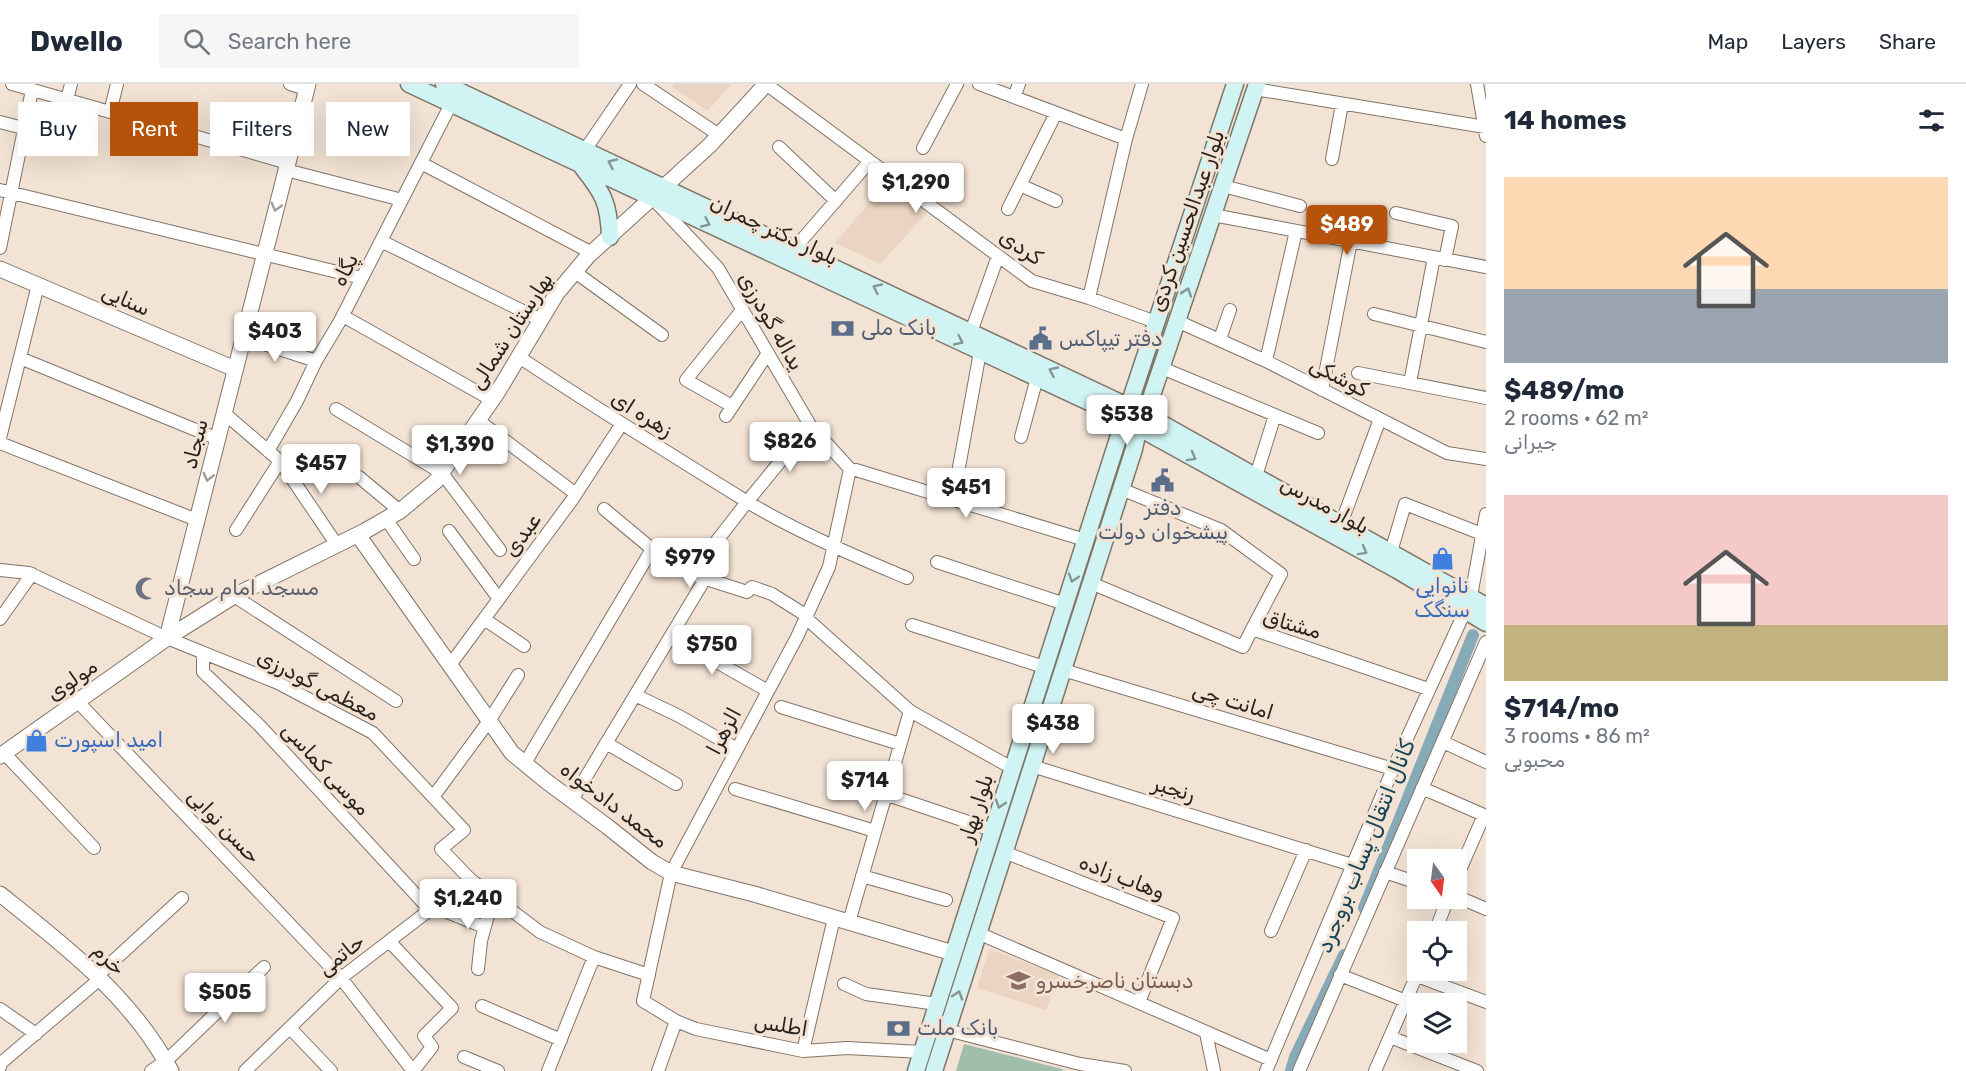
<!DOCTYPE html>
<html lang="en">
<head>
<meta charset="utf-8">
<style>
  :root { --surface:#fff; --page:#f6f6f7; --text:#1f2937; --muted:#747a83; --line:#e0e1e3; --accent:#b45309 }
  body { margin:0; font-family:Rubik,Cairo,sans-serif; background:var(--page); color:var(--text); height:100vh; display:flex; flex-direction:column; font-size:22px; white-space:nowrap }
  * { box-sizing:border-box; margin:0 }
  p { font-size:20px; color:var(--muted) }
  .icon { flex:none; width:33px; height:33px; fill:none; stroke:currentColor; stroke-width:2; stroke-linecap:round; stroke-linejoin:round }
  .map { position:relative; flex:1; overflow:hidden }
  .drawer { display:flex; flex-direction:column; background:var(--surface); width:480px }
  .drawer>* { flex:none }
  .top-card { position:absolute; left:18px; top:18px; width:570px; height:54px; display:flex; gap:12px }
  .needle { width:39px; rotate:166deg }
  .tools { position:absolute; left:1407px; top:765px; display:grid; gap:12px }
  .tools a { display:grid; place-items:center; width:60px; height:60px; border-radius:0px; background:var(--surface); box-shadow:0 6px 24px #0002; font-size:30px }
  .price { position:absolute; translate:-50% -51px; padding:0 14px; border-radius:6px; background:#fff; color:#222; font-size:20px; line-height:39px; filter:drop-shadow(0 2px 3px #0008) }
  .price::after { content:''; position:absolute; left:50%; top:36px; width:18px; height:14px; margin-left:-9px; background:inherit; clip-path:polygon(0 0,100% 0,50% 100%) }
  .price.current { background:var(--accent); color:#fff }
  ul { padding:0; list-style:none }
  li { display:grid; align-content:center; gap:12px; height:318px; padding:0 18px }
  li span { display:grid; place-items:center; height:186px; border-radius:0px; color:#555 }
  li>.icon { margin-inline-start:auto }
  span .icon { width:108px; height:108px; fill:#fffc; stroke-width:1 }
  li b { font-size:26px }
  h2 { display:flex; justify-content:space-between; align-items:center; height:72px; padding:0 18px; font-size:26px }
  .chip { padding:0 21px; border-radius:0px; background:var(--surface); box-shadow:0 6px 24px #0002; font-size:21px; line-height:54px }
  .chip.current { background:var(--accent); color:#fff }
  header { display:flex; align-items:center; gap:36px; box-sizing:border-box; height:84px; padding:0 30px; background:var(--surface); border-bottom:2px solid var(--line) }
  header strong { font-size:28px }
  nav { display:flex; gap:33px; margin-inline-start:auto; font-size:21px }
  .search { width:420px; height:54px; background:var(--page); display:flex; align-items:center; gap:15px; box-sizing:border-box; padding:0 21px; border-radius:0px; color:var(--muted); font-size:22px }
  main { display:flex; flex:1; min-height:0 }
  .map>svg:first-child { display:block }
</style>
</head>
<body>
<header>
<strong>Dwello</strong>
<div class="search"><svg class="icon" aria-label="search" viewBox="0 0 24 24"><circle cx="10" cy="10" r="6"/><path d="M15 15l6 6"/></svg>Search here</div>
<nav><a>Map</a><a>Layers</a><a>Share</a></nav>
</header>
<main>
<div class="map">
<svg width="1486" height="987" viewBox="0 0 1486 987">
  <rect width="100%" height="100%" fill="#f3e3d4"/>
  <path fill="#ebd5c2" d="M 674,0 L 731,0 L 708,27 L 672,3 Z
    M 889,96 L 928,128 L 880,180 L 835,159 Z
    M 989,865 L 1059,891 L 1046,926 L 977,904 Z"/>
  <path fill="#a1beaa" d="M 964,960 L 1062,985 L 1063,987 L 956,987 Z"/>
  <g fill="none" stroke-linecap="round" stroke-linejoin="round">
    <path stroke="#87aab9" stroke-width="12" d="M 1364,824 L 1473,551
      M 1291,987 L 1295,973 L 1344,871"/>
    <defs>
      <path id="minor" d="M 12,0 L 288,79
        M 290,0 L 306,5
        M 643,0 L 719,51
        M 766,0 L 1032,197 L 1089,214 L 1156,238
        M 979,0 L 1126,55
        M 1477,0 L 1486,52
        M 1255,5 L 1485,43
        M 1014,13 L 1019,0
        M 67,16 L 71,0
        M 110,28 L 117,0
        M 0,38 L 23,44
        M 779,63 L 836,117
        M 923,64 L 957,0
        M 585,66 L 630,0
        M 1332,75 L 1342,20
        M 421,79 L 592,169
        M 286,86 L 402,116
        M 1020,101 L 1056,117
        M 1223,102 L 1300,122
        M 0,106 L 362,194
        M 656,118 L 718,184 L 810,341 L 850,385 L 829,483 L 797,553 L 671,789 L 643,917 L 676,937 L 696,945 L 803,967 L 847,964 L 922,968
        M 1008,125 L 1056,29
        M 1396,129 L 1452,142 L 1445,176
        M 1213,131 L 1486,183
        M 381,157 L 541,236
        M 0,164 L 32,6
        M 794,165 L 870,77
        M 575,188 L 662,251
        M 1089,214 L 1126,55 L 1142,0
        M 1374,230 L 1486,258
        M 343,232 L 492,316
        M 1177,237 L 1266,277 L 1447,369 L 1486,375
        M 971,248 L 998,172
        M 243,253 L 316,277
        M 1220,255 L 1230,226
        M 519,273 C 594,323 670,370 746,417 C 797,448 853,471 907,494
        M 20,274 L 218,355
        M 1266,277 L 1296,147
        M 1162,284 L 1318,349
        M 1358,289 L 1486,314
        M 1410,299 L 1434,173
        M 1322,306 L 1351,157
        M 732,322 L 686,296 L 742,226
        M 336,325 L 442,389 L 500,466
        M 224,329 L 280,377 L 337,461
        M 726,332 L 768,269
        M 479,337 L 576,410
        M 1021,353 L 1037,294
        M 0,354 L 38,201
        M 0,359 L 197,436
        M 268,367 L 297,317 L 316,277 L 340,237 L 451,20
        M 856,386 L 1085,456
        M 1256,392 L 1275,331
        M 359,393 L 400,427
        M 1121,405 L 1221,446 L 1281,490 L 1252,545
        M 953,416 L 980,268
        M 604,425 L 652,465 L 691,490 L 747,508 L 752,503 L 772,510 L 807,532
        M 386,435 L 414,475
        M 1341,440 L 1380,335
        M 236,446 L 280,377
        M 449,447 L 499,515
        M 1391,468 L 1405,420 L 1482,450
        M 937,478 L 1065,520
        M 0,486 L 29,489 L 167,554 L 278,599 L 373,649 L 464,746 L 441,765 L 470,795 L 540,848 L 594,873 L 649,891
        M 691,490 L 747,418 L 810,341
        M 1091,499 L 1243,563 L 1252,545 L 1428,605
        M 234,512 L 396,617
        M 1471,512 L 1486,430
        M 806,534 L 910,627 L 1012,684
        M 0,535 L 32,490
        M 484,535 L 524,562
        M 912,541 L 1044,583
        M 671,552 L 768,607
        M 203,569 L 203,588 L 259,641 L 430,826
        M 450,581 L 572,416 L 621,341
        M 1063,586 L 1393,685
        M 635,611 L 679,632 L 737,665
        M 78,618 L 341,894 L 413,987
        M 781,623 L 900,660
        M 1443,658 L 1486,678
        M 606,659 L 676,700
        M 4,669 L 94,764
        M 525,679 L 652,465
        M 1032,682 L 1352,781
        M 1422,704 L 1486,732
        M 735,705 L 875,747
        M 885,710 L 992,746
        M 433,713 L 489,637 L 518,591
        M 572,716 L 705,495
        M 1004,768 L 1173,834 L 1139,918
        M 1385,788 L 1418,799
        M 862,792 L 946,816
        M 1456,795 L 1484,731
        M 1456,812 L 1486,825
        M 447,828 L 484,843
        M 849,838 L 910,627
        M 1271,847 L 1306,766
        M 1435,848 L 1448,814
        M 978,849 L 1271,976
        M 389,857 L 452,924 L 424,952 L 432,963 L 413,987
        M 478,885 L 481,857 L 493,813
        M 98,891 L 182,814
        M 1340,891 L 1406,917
        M 1417,892 L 1486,918
        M 844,900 L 866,910 L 937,920
        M 482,922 L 561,956
        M 0,925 L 36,950
        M 290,944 L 331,987
        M 947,946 L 1080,980 L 1125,987
        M 1206,949 L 1214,987
        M 1390,953 L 1477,987
        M 803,967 L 834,834
        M 464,973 L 498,987
        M 0,983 L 1,979 L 101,894
        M 151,987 L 166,977 L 264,883
        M 245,987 L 341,894 L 470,795
        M 548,987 L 594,873
        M 658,987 L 676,937
        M 1266,987 L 1393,685 L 1466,525
        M 1299,987 L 1486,558
        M 1375,987 L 1419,886"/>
      <path id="tertiary" d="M 0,185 L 235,285
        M 358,451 L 512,669 L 546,697 L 608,743 L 652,778 L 671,789 L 754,810 L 953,869
        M 167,554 L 308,0
        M 0,672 L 167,554 L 234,512 L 365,447 L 400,427 L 436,397 L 497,309 L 557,209 L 588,172 L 710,61 L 766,0
        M 0,810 C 64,861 132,913 171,987"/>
      <path id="secondary" d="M 409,0 L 1121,333
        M 444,0 L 1125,321
        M 583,84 C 603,109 609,119 610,153
        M 1130,318 L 1235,0
        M 1148,323 L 1257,0
        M 1150,333 L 1486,522
        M 1141,345 L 1397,486 L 1486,539
        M 916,987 L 1123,339
        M 934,987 L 1134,365 L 1138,346"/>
    </defs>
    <use href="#minor" stroke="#827467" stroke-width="14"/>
    <use href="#tertiary" stroke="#827467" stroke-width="17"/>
    <use href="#secondary" stroke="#827467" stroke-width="19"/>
    <use href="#minor" stroke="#fff" stroke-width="12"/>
    <use href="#tertiary" stroke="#fff" stroke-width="15"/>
    <use href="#secondary" stroke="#d0f4f3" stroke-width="16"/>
  </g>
  <defs><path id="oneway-chevron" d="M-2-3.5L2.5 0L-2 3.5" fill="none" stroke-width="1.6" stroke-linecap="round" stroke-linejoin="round" transform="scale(1.5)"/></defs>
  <g stroke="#859693">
    <use href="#oneway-chevron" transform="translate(612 79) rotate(-155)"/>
    <use href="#oneway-chevron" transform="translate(706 139) rotate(25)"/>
    <use href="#oneway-chevron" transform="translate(877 204) rotate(-155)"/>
    <use href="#oneway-chevron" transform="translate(1187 208) rotate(-71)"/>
    <use href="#oneway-chevron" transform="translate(959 257) rotate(25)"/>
    <use href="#oneway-chevron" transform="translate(1053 287) rotate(-155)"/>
    <use href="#oneway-chevron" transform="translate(1192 373) rotate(29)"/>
    <use href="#oneway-chevron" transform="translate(1363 467) rotate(29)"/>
    <use href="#oneway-chevron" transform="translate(1073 494) rotate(108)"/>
    <use href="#oneway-chevron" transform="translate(1000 720) rotate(108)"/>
    <use href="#oneway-chevron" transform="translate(958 911) rotate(-72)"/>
  </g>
  <g stroke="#9f9c99">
    <use href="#oneway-chevron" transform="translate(276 123) rotate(105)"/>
    <use href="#oneway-chevron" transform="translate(208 393) rotate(104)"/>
  </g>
  <defs>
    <symbol id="bank-bare" viewBox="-9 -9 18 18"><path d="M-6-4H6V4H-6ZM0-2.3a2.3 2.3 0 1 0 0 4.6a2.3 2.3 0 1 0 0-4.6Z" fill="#5c6f8a" stroke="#f3e3d4" stroke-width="2.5" paint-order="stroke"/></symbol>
    <symbol id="civic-bare" viewBox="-9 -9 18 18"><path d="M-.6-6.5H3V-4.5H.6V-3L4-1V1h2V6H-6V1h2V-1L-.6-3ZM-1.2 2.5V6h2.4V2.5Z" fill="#5c6f8a" stroke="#f3e3d4" stroke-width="2.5" paint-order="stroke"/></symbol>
    <symbol id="shop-bare" viewBox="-9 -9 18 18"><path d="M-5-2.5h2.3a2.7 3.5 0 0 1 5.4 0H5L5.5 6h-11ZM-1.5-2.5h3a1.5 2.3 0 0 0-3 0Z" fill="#3f7fe0" stroke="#f3e3d4" stroke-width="2.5" paint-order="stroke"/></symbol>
    <symbol id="mosque-bare" viewBox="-9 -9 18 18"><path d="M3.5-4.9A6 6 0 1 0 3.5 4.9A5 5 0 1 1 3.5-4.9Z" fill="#6b7280" stroke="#f3e3d4" stroke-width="2.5" paint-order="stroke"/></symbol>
    <symbol id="school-bare" viewBox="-9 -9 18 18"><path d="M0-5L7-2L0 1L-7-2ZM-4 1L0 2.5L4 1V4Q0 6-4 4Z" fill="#8d6e63" stroke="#f3e3d4" stroke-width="2.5" paint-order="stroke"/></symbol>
  </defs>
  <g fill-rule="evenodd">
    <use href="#bank-bare" x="826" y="228" width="33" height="33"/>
    <use href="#civic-bare" x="1024" y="238" width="33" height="33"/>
    <use href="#civic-bare" x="1146" y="380" width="33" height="33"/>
    <use href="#shop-bare" x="1426" y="458" width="33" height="33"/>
    <use href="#mosque-bare" x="130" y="488" width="33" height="33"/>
    <use href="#shop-bare" x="20" y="640" width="33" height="33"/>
    <use href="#school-bare" x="1002" y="880" width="33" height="33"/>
    <use href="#bank-bare" x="882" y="928" width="33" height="33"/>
  </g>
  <g text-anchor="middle" stroke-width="6" stroke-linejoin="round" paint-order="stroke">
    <g font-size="21" fill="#29231d" stroke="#f3e3d4">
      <text transform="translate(1187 137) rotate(-71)" y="7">بلوار عبدالحسین کردی</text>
      <text transform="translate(774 146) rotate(25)" y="7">بلوار دکتر چمران</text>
      <text transform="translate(1021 163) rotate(34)" y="7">کردی</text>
      <text transform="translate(345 186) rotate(-63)" y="7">پگاه</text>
      <text transform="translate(126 216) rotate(23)" y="7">سنایی</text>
      <text transform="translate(771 237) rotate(60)" y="7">یداله گودرزی</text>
      <text transform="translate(511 247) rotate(-57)" y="7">بهارستان شمالی</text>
      <text transform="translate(1339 293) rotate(27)" y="7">کوشکی</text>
      <text transform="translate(642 330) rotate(32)" y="7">زهره ای</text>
      <text transform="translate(195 360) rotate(-76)" y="7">سجاد</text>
      <text transform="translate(1325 421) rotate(29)" y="7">بلوار مدرس</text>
      <text transform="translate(522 451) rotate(-54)" y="7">عبدی</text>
      <text transform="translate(1292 540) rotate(16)" y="7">مشتاق</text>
      <text transform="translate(72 596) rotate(-35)" y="7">مولوی</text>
      <text transform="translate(318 601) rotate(27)" y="7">معظمی گودرزی</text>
      <text transform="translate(1233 617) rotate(17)" y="7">امانت چی</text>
      <text transform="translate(724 647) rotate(-62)" y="7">الزهرا</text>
      <text transform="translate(326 685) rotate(47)" y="7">موسی کماسی</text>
      <text transform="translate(1174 705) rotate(17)" y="7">رنجبر</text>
      <text transform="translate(614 721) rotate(37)" y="7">محمد دادخواه</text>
      <text transform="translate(976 724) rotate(-72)" y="7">بلوار بهار</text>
      <text transform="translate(224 742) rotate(46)" y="7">حسن نوابی</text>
      <text transform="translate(1122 793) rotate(21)" y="7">وهاب زاده</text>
      <text transform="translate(341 871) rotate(-39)" y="7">حاتمی</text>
      <text transform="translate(109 875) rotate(44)" y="7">خرم</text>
      <text transform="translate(781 941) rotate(9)" y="7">اطلس</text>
    </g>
    <g font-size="21" fill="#4e5e75" stroke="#f3e3d4" text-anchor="start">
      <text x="861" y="251">بانک ملی</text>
      <text x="1059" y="262">دفتر تیپاکس</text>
      <text x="1163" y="431" text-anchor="middle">دفتر<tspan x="1163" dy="24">پیشخوان دولت</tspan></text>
      <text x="917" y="951">بانک ملت</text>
    </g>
    <g font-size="21" fill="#366cbe" stroke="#f3e3d4">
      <text x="1442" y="509">نانوایی<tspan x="1442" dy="24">سنگک</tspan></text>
      <text x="54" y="663" text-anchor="start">امید اسپورت</text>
    </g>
    <g font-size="21" fill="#5b616d" stroke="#f3e3d4" text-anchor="start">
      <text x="164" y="511">مسجد امام سجاد</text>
    </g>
    <g font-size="21" fill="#785e54" stroke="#f3e3d4" text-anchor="start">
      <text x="1036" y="904">دبستان ناصرخسرو</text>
    </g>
    <g font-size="22" font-style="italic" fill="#154557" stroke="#f3e3d4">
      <text transform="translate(1365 762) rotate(-68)" y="8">کانال انتقال پساب بروجرد</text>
    </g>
  </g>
</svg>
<div class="tools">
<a><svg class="needle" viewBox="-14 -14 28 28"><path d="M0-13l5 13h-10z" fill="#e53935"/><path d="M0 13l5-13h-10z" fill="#747a83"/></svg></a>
<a><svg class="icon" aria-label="locate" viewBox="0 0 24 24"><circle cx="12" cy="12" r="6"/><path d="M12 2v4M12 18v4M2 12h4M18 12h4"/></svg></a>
<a><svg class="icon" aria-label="layers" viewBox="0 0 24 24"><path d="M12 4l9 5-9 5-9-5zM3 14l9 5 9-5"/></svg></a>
</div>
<b class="price" style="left:916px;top:130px">$1,290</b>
<b class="price current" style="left:1347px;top:172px">$489</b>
<b class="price" style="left:275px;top:279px">$403</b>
<b class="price" style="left:1127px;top:362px">$538</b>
<b class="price" style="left:790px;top:389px">$826</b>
<b class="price" style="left:460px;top:392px">$1,390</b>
<b class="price" style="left:321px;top:411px">$457</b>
<b class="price" style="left:966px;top:435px">$451</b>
<b class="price" style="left:690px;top:505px">$979</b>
<b class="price" style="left:712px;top:592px">$750</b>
<b class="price" style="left:1053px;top:671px">$438</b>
<b class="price" style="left:865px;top:728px">$714</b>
<b class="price" style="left:468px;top:846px">$1,240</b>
<b class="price" style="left:225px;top:940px">$505</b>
<div class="top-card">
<a class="chip">Buy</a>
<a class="chip current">Rent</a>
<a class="chip">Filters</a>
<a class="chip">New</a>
</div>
</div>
<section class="drawer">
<h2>14 homes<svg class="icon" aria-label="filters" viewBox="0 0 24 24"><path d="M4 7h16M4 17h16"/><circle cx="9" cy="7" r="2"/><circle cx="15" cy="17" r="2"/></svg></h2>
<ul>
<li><span style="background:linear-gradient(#ffd9b3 60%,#9aa5b1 0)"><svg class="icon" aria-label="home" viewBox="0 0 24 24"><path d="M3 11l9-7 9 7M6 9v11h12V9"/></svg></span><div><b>$489/mo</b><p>2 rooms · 62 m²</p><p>جیرانی</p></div></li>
<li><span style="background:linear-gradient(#f6c9c9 70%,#c2b280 0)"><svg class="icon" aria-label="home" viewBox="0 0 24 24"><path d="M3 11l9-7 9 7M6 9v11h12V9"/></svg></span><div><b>$714/mo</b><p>3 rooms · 86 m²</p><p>محبوبی</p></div></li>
</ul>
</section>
</main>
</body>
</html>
